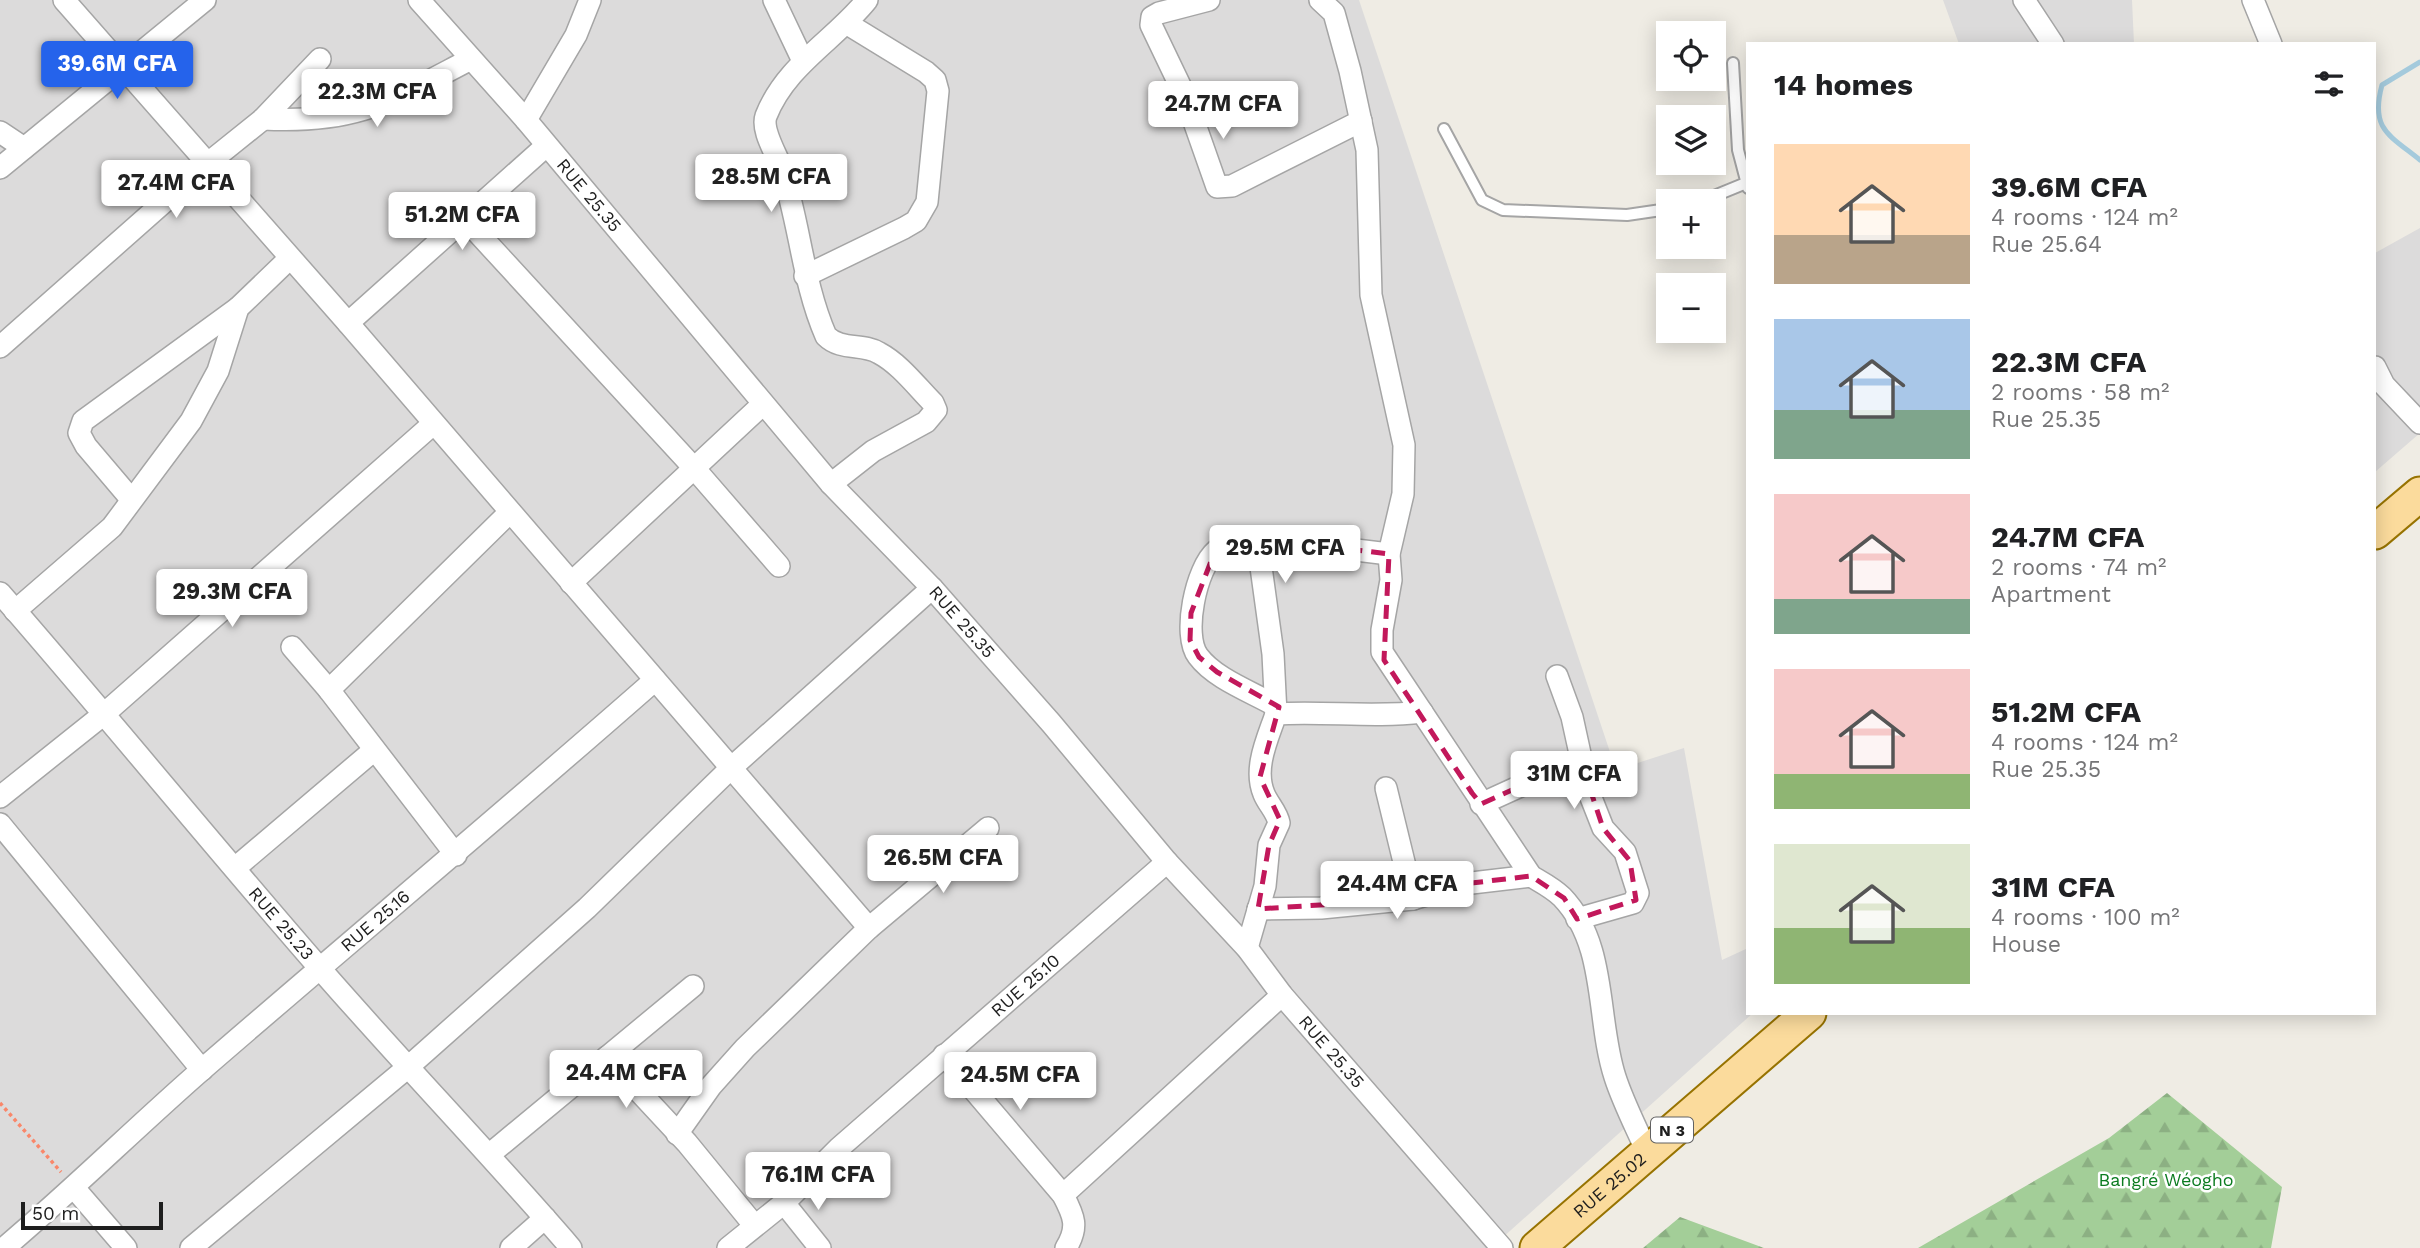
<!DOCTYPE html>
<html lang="en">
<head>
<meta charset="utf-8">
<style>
  :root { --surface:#fff; --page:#f6f6f6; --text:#202124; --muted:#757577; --accent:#2563eb }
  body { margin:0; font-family:"Work Sans",sans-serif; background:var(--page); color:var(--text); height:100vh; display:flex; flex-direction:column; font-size:26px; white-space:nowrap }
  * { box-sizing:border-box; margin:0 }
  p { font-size:23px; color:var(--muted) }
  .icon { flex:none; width:38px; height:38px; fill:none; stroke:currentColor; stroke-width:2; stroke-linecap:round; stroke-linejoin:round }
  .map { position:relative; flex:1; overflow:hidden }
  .details { position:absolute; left:1746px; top:42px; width:630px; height:973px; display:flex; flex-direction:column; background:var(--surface); border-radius:0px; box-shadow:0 4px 18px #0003 }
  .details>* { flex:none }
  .tools { position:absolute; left:1656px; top:21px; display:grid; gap:14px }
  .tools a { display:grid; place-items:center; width:70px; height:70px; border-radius:0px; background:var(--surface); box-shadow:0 4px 18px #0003; font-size:35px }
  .scale { position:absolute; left:21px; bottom:18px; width:142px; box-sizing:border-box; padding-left:7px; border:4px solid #1e1e1e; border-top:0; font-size:19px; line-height:24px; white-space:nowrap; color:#1e1e1e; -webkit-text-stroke:5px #fff; paint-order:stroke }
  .price { position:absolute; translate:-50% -60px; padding:0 16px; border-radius:7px; background:#fff; color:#222; font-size:23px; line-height:46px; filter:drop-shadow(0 2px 4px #0008) }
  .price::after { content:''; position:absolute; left:50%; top:42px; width:21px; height:16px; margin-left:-10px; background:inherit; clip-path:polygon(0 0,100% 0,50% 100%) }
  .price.selected { background:var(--accent); color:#fff }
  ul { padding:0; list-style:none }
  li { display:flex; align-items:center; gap:21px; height:175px; padding:0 28px }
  li span { display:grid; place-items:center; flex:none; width:196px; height:140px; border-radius:0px; color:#555 }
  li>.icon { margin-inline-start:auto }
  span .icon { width:84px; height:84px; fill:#fffc; stroke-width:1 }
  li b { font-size:30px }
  h2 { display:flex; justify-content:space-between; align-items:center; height:84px; padding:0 28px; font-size:30px }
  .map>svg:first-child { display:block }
</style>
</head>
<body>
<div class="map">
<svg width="2420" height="1248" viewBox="0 0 2420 1248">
  <defs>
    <pattern id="forest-firs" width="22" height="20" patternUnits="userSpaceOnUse" patternTransform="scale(1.75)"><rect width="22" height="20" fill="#a3ce98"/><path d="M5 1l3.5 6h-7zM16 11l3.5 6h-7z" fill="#8cb083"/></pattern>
  </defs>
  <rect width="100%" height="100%" fill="#efece4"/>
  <path fill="#dcdbdb" d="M 0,0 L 1359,0 L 1616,770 L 1684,748 L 1722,960 L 1748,948 L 1748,1013 L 1753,1013 L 1491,1248 L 0,1248 Z
    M 1943,0 L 2132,0 L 2134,44 L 1959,44 Z
    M 2420,228 L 2420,433 L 2375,472 L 2375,253 Z"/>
  <path fill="url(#forest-firs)" d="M 2167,1093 L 2282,1187 L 2271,1248 L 1918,1248 L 2109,1138 Z
    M 1680,1217 L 1764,1248 L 1643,1248 Z"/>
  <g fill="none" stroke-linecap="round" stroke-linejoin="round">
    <path stroke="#a4cadc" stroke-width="5" d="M 2420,62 L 2382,85 C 2370,129 2389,135 2420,160"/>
    <defs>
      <path id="lane" d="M 1733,63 L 1738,150 L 1748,188
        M 1444,129 L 1482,200 L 1503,210 L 1627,215 L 1668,209
        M 1702,201 L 1746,183"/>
      <g id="street">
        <path d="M 64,0 L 348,323 L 869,928"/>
        <path id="s1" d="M 419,0 L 526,120 L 831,484 L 932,588 L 1051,723 L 1167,862 L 1247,948 L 1282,995 L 1502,1248"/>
        <path d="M 774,0 L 803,61"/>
        <path d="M 1209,0 L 1159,13 L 1152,17 L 1151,25 L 1185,96 L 1217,187 L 1232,186 L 1361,121"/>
        <path d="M 1320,0 L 1334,13 L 1350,71 L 1367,150 L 1371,295 L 1404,445 L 1403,494 L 1389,554 L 1391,580 L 1382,630 L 1382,652 L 1531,876 C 1541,882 1553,888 1562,897 C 1608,945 1596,1019 1615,1077 C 1623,1102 1636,1127 1647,1152"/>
        <path d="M 2024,0 L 2053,44"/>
        <path d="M 2253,0 L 2271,44"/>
        <path d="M 263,119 C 358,124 390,101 471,59"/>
        <path d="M 526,120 L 576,35 L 590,0"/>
        <path d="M 0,132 L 24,148"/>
        <path d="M 0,168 L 205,0"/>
        <path d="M 466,220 L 694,468 L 779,566"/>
        <path d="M 805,276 L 904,228 L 916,221 L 927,202 L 938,91 L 935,80 L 926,72 L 846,23"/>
        <path d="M 348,323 L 546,146"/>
        <path d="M 0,347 L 207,164 L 263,119 L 320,59"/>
        <path d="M 2375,367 L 2384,385 L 2420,423"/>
        <path d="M 831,484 L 873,451 L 926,422 L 936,410 L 933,403 C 917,387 900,364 879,353 C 863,343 841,351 826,336 C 802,281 800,222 781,167 C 776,153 761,130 766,116 C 786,65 835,40 867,0"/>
        <path d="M 131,499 L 86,446 L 79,433 L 83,421 L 238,308"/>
        <path d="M 1257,538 C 1244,541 1227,541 1216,551 C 1196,568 1182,635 1198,656 C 1215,679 1252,692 1276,706"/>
        <path d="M 571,583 L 763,404"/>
        <path id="s2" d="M 0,593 C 109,718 214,847 323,972 C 405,1066 490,1154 571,1248"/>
        <path d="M 15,611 L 112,527 L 191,421 L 218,371 L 238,308 L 289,259"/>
        <path d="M 292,647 L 329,690 L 456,855"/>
        <path d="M 1557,676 L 1572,717 L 1588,790 L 1603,828 L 1625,852 L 1638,893 L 1633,903 L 1577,919"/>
        <path d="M 329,690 L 509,513"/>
        <path d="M 1276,714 L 1273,654 L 1257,538 L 1389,554"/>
        <path d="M 1386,788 L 1413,899"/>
        <path d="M 0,797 L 104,714 L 433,424"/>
        <path d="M 1481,804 L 1580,759"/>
        <path d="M 0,824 L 202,1070"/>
        <path d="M 235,868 L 373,751"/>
        <path d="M 1258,909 L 1321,908 L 1413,899 L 1463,884 L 1531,876"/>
        <path d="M 1247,948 L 1265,886 L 1269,845 L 1279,823 C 1277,812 1268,804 1264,794 C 1253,768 1268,738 1276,714 C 1325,711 1374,718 1422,712"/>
        <path d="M 944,1055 L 1063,1195 C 1074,1216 1079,1227 1066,1248"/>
        <path d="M 607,1057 L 687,1143 L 754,1225"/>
        <path d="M 677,1134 L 711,1086 L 745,1048 L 869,928 L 988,828"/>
        <path d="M 490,1154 L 693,986"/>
        <path d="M 75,1189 L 126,1248"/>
        <path d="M 1063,1195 L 1282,995"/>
        <path d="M 784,1203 L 820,1248"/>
        <path id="s3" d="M 4,1248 C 73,1190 136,1127 205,1067 C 354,938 506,811 655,680"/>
        <path d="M 191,1248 L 407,1068 L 587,908 L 731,768 L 932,588"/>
        <path d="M 511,1248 L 545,1218"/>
        <path id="s4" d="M 728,1248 L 784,1203 L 839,1148 L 1167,862"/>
      </g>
      <g id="primary">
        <path d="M 2375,532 L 2420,494"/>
        <path id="s5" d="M 1537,1248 L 1809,1013"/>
      </g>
    </defs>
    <use href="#lane" stroke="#a5a5a5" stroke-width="14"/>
    <use href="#street" stroke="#a5a5a5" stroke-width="24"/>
    <use href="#primary" stroke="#977301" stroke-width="37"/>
    <path stroke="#f9876a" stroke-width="3.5" stroke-dasharray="3.5 3.5" stroke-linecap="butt" d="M 0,1103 L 61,1172"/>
    <use href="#lane" stroke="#fff" stroke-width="10"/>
    <use href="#street" stroke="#fff" stroke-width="21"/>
    <use href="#primary" stroke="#fbdb9c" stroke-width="33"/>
  </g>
  <path fill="none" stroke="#c2185b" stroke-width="5" stroke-dasharray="14 9" stroke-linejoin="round" d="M 1257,538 L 1389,554 L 1384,660 L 1472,793 L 1481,804 L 1580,759 L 1603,828 L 1630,861 L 1636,900 L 1577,919 L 1564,898 L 1531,876 L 1463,884 L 1413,899 L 1258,909 L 1269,845 L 1280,820 L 1260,777 L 1279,707 L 1217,672 L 1199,657 L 1190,640 L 1191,613 L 1215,551 Z"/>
  <g text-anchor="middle" stroke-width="5" stroke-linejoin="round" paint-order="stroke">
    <rect fill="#fff" stroke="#626262" stroke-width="2" x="1651" y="1117.5" width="42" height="25" rx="5"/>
    <g font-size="16" font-weight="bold" fill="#1e1e1e">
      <text x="1672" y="1136">N 3</text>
    </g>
    <g font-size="18" fill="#1e1e1e" stroke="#fff">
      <text dy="6" stroke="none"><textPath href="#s1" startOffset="259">RUE 25.35</textPath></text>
      <text dy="6" stroke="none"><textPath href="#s1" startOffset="826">RUE 25.35</textPath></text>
      <text dy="6" stroke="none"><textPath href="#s3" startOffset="495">RUE 25.16</textPath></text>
      <text dy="6" stroke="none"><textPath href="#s2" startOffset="434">RUE 25.23</textPath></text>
      <text dy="6" stroke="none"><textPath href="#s4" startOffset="397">RUE 25.10</textPath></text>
      <text dy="6" stroke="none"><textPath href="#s1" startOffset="1393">RUE 25.35</textPath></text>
      <text dy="6" stroke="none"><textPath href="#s5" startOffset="96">RUE 25.02</textPath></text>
    </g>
    <g font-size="18" fill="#0c7c20" stroke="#fff">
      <text x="2166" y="1186">Bangré Wéogho</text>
    </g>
  </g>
</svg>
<div class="tools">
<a><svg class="icon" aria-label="locate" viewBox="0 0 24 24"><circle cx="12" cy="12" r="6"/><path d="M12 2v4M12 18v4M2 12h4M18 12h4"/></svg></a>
<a><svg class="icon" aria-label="layers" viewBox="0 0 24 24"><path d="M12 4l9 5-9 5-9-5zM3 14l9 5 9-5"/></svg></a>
<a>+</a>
<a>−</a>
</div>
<div class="scale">50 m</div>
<b class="price selected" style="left:117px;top:101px">39.6M CFA</b>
<b class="price" style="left:377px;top:129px">22.3M CFA</b>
<b class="price" style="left:1223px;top:141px">24.7M CFA</b>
<b class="price" style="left:771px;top:214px">28.5M CFA</b>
<b class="price" style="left:176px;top:220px">27.4M CFA</b>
<b class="price" style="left:462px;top:252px">51.2M CFA</b>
<b class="price" style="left:1285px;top:585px">29.5M CFA</b>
<b class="price" style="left:232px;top:629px">29.3M CFA</b>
<b class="price" style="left:1574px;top:811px">31M CFA</b>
<b class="price" style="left:943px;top:895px">26.5M CFA</b>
<b class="price" style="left:1397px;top:921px">24.4M CFA</b>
<b class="price" style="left:626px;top:1110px">24.4M CFA</b>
<b class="price" style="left:1020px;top:1112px">24.5M CFA</b>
<b class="price" style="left:818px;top:1212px">76.1M CFA</b>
<section class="details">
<h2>14 homes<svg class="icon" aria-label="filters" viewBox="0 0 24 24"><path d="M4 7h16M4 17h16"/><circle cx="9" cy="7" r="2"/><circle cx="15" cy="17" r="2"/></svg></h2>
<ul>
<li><span style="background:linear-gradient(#ffd9b3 65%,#b9a48a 0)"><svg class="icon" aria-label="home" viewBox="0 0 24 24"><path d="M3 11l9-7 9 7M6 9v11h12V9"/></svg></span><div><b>39.6M CFA</b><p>4 rooms · 124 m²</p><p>Rue 25.64</p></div></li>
<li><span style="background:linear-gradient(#a9c7e8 65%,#7fa58c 0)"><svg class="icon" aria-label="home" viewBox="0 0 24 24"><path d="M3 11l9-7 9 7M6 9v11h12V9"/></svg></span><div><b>22.3M CFA</b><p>2 rooms · 58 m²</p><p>Rue 25.35</p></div></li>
<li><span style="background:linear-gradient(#f6c9c9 75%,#7fa58c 0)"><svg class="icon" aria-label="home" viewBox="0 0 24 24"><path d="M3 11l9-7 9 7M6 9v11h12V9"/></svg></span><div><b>24.7M CFA</b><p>2 rooms · 74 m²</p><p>Apartment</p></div></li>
<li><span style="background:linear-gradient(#f6c9c9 75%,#8fb573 0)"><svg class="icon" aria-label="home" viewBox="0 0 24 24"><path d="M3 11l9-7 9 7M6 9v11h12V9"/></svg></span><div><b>51.2M CFA</b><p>4 rooms · 124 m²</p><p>Rue 25.35</p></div></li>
<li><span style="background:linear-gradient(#dfe7d0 60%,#8fb573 0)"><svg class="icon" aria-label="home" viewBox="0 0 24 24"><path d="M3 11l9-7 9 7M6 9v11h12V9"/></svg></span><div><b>31M CFA</b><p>4 rooms · 100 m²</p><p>House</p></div></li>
</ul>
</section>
</div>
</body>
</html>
